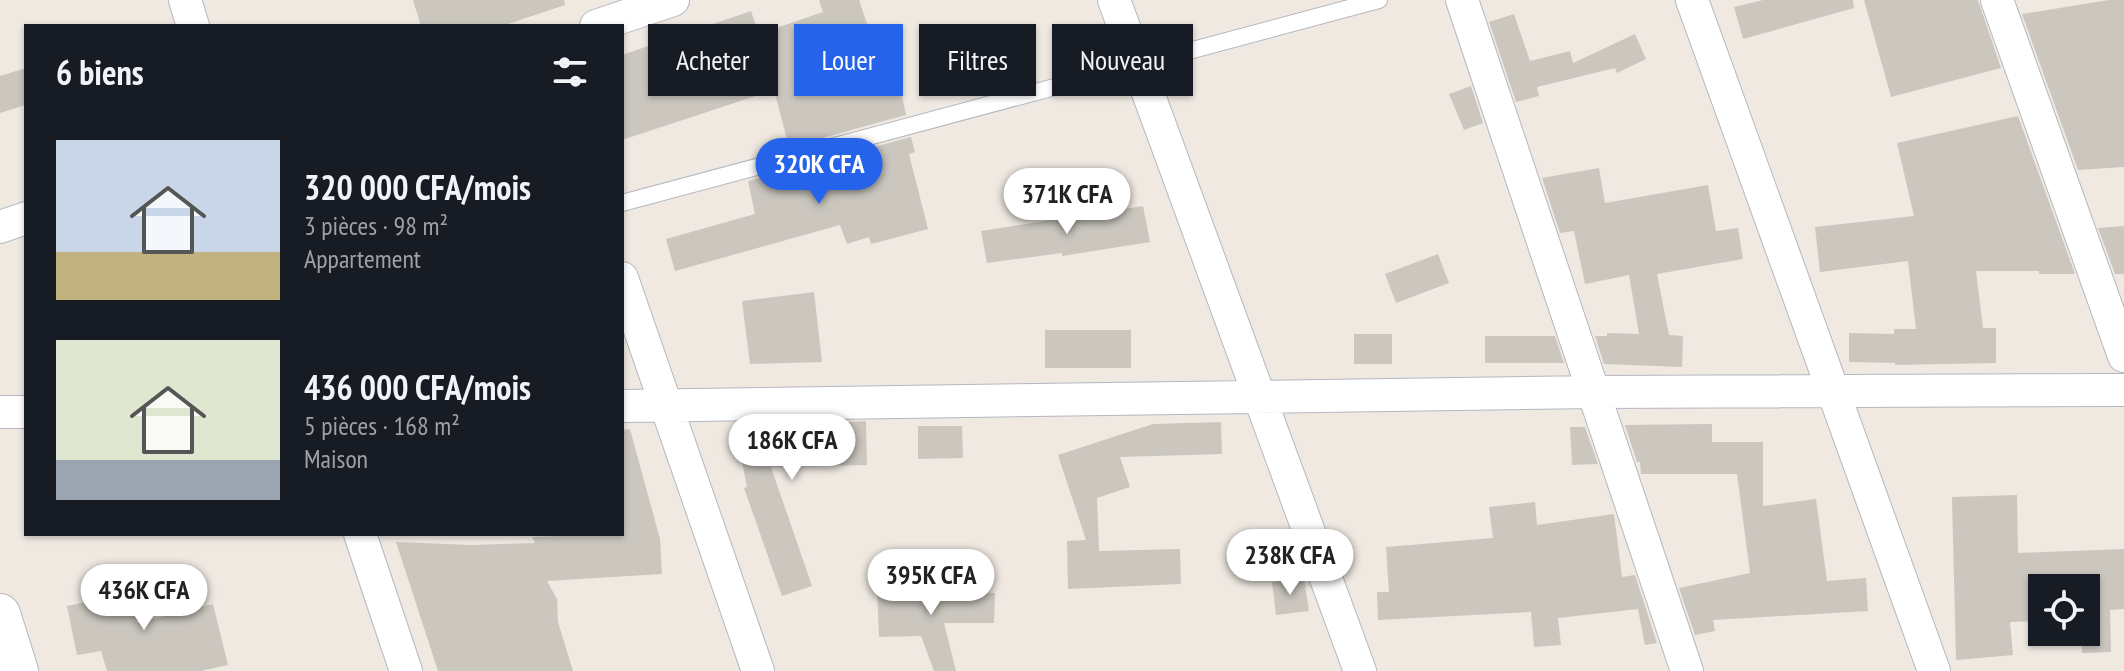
<!DOCTYPE html>
<html lang="fr">
<head>
<meta charset="utf-8">
<style>
  :root { --surface:#171b24; --page:#20242c; --text:#f1f3f6; --muted:#9ea1a6; --accent:#2563eb }
  body { margin:0; font-family:"PT Sans Narrow",sans-serif; background:var(--page); color:var(--text); height:100vh; display:flex; flex-direction:column; font-size:30px; white-space:nowrap }
  * { box-sizing:border-box; margin:0 }
  p { font-size:26px; color:var(--muted) }
  .icon { flex:none; width:44px; height:44px; fill:none; stroke:currentColor; stroke-width:2; stroke-linecap:round; stroke-linejoin:round }
  .map { position:relative; flex:1; overflow:hidden }
  .sheet { position:absolute; left:24px; top:24px; width:600px; height:512px; display:flex; flex-direction:column; background:var(--surface); border-radius:0px; box-shadow:0 2px 6px #0004 }
  .sheet>* { flex:none }
  .top-card { position:absolute; left:648px; top:24px; width:760px; height:72px; display:flex; gap:16px }
  .tools { position:absolute; left:2028px; top:574px; display:grid; gap:16px }
  .tools a { display:grid; place-items:center; width:72px; height:72px; border-radius:0px; background:var(--surface); box-shadow:0 2px 6px #0004; font-size:40px }
  .price { position:absolute; translate:-50% -68px; padding:0 18px; border-radius:28px; background:#fff; color:#222; font-size:26px; line-height:52px; filter:drop-shadow(0 2px 4px #0008) }
  .price::after { content:''; position:absolute; left:50%; top:48px; width:24px; height:18px; margin-left:-12px; background:inherit; clip-path:polygon(0 0,100% 0,50% 100%) }
  .price.active { background:var(--accent); color:#fff }
  ul { padding:0; list-style:none }
  li { display:flex; align-items:center; gap:24px; height:200px; padding:0 32px }
  li span { display:grid; place-items:center; flex:none; width:224px; height:160px; border-radius:0px; color:#555 }
  li>.icon { margin-inline-start:auto }
  span .icon { width:96px; height:96px; fill:#fffc; stroke-width:1 }
  li b { font-size:34px }
  h2 { display:flex; justify-content:space-between; align-items:center; height:96px; padding:0 32px; font-size:34px }
  .tag { padding:0 28px; border-radius:0px; background:var(--surface); box-shadow:0 2px 6px #0004; font-size:28px; line-height:72px }
  .tag.active { background:var(--accent); color:#fff }
  .map>svg:first-child { display:block }
</style>
</head>
<body>
<div class="map">
<svg width="2124" height="671" viewBox="0 0 2124 671">
  <rect width="100%" height="100%" fill="#efe9e1"/>
  <path fill="#cbc7bf" d="M 413,0 L 564,0 L 565,5 L 502,26 L 421,26 Z
    M 819,0 L 859,0 L 886,80 L 898,77 L 906,115 L 789,147 L 774,90 L 622,140 L 622,55 L 751,11 L 759,34 L 823,12 Z
    M 1763,0 L 1853,0 L 1854,8 L 1743,39 L 1734,7 Z
    M 1864,0 L 1978,0 L 2001,68 L 1891,97 Z
    M 2109,0 L 2124,0 L 2124,167 L 2078,170 L 2022,14 Z
    M 1514,14 L 1530,61 L 1570,51 L 1573,63 L 1635,34 L 1646,59 L 1617,73 L 1615,68 L 1537,87 L 1539,96 L 1516,102 L 1489,22 Z
    M 26,68 L 26,105 L 0,113 L 0,76 Z
    M 1471,86 L 1483,123 L 1464,130 L 1449,94 Z
    M 2018,116 L 2075,274 L 2039,274 L 2039,271 L 1976,271 L 1983,328 L 1996,328 L 1996,363 L 1895,365 L 1895,363 L 1849,362 L 1849,333 L 1894,334 L 1894,329 L 1916,329 L 1908,261 L 1820,272 L 1815,227 L 1914,216 L 1897,143 Z
    M 911,137 L 915,152 L 909,154 L 928,229 L 871,244 L 869,237 L 847,244 L 840,225 L 675,271 L 666,239 L 755,214 L 748,181 Z
    M 1599,168 L 1605,203 L 1708,185 L 1716,231 L 1738,228 L 1743,259 L 1657,274 L 1669,335 L 1683,336 L 1682,367 L 1604,364 L 1595,336 L 1607,336 L 1607,333 L 1639,334 L 1629,275 L 1585,284 L 1574,231 L 1560,233 L 1542,178 Z
    M 1143,206 L 1150,242 L 1062,256 L 1062,253 L 987,263 L 981,231 Z
    M 2124,226 L 2124,274 L 2115,274 L 2098,228 Z
    M 1438,254 L 1449,283 L 1396,303 L 1385,274 Z
    M 814,292 L 822,362 L 750,364 L 742,301 Z
    M 1045,330 L 1131,330 L 1131,368 L 1045,368 Z
    M 1354,334 L 1392,334 L 1392,364 L 1354,364 Z
    M 1485,336 L 1555,336 L 1564,363 L 1485,363 Z
    M 866,421 L 867,465 L 771,467 L 812,586 L 782,596 L 744,488 L 747,487 L 735,427 Z
    M 1221,422 L 1222,454 L 1120,457 L 1130,487 L 1097,498 L 1099,551 L 1180,549 L 1181,584 L 1068,589 L 1067,541 L 1086,540 L 1058,455 L 1153,424 Z
    M 1712,424 L 1712,442 L 1763,442 L 1763,506 L 1816,499 L 1827,581 L 1866,578 L 1868,611 L 1713,620 L 1715,631 L 1695,635 L 1679,588 L 1750,573 L 1737,474 L 1641,474 L 1640,462 L 1637,462 L 1625,425 Z
    M 918,426 L 962,426 L 963,458 L 918,459 Z
    M 1570,427 L 1585,427 L 1598,464 L 1572,465 Z
    M 630,429 L 660,539 L 662,574 L 547,581 L 557,599 L 558,622 L 573,671 L 438,671 L 396,542 L 471,545 L 535,543 L 532,537 L 622,534 L 622,430 Z
    M 2017,495 L 2018,553 L 2124,549 L 2124,609 L 2110,610 L 2111,652 L 2082,653 L 2081,632 L 2086,632 L 2086,588 L 2042,588 L 2042,621 L 2010,622 L 2013,655 L 1956,660 L 1952,497 Z
    M 1535,502 L 1537,525 L 1614,514 L 1622,577 L 1635,575 L 1657,643 L 1645,645 L 1638,609 L 1558,618 L 1561,645 L 1534,647 L 1531,612 L 1378,620 L 1377,592 L 1389,592 L 1386,547 L 1493,538 L 1489,507 Z
    M 134,571 L 137,623 L 213,604 L 228,665 L 201,671 L 107,671 L 101,651 L 77,655 L 67,606 L 87,602 L 84,594 L 99,593 L 99,573 Z
    M 1304,578 L 1309,611 L 1276,615 L 1272,582 Z
    M 927,585 L 930,592 L 995,593 L 994,623 L 944,623 L 956,671 L 934,671 L 921,636 L 879,637 L 877,588 Z"/>
  <g fill="none" stroke-linecap="round" stroke-linejoin="round">
    <defs>
      <path id="service" d="M 622,203 L 1379,0"/>
      <path id="minor" d="M 185,0 L 193,26
        M 1114,0 L 1360,671
        M 1462,0 L 1687,671
        M 1692,0 L 1934,671
        M 1997,0 L 2124,356
        M 596,26 L 673,0
        M 0,227 L 26,218
        M 622,278 L 758,671
        M 622,406 L 1593,392 L 2124,390
        M 0,412 L 26,412
        M 360,534 L 406,671"/>
      <path id="tertiary" d="M 0,614 L 18,671"/>
    </defs>
    <use href="#service" stroke="#b4b7c1" stroke-width="18"/>
    <use href="#minor" stroke="#b4b7c1" stroke-width="34"/>
    <use href="#tertiary" stroke="#b4b7c1" stroke-width="42"/>
    <use href="#service" stroke="#fff" stroke-width="16"/>
    <use href="#minor" stroke="#fff" stroke-width="32"/>
    <use href="#tertiary" stroke="#fff" stroke-width="40"/>
  </g>
</svg>
<div class="tools">
<a><svg class="icon" aria-label="locate" viewBox="0 0 24 24"><circle cx="12" cy="12" r="6"/><path d="M12 2v4M12 18v4M2 12h4M18 12h4"/></svg></a>
</div>
<b class="price active" style="left:819px;top:206px">320K CFA</b>
<b class="price" style="left:1067px;top:236px">371K CFA</b>
<b class="price" style="left:792px;top:482px">186K CFA</b>
<b class="price" style="left:1290px;top:597px">238K CFA</b>
<b class="price" style="left:931px;top:617px">395K CFA</b>
<b class="price" style="left:144px;top:632px">436K CFA</b>
<div class="top-card">
<a class="tag">Acheter</a>
<a class="tag active">Louer</a>
<a class="tag">Filtres</a>
<a class="tag">Nouveau</a>
</div>
<section class="sheet">
<h2>6 biens<svg class="icon" aria-label="filters" viewBox="0 0 24 24"><path d="M4 7h16M4 17h16"/><circle cx="9" cy="7" r="2"/><circle cx="15" cy="17" r="2"/></svg></h2>
<ul>
<li><span style="background:linear-gradient(#c9d6e8 70%,#c2b280 0)"><svg class="icon" aria-label="home" viewBox="0 0 24 24"><path d="M3 11l9-7 9 7M6 9v11h12V9"/></svg></span><div><b>320 000 CFA/mois</b><p>3 pièces · 98 m²</p><p>Appartement</p></div></li>
<li><span style="background:linear-gradient(#dfe7d0 75%,#9aa5b1 0)"><svg class="icon" aria-label="home" viewBox="0 0 24 24"><path d="M3 11l9-7 9 7M6 9v11h12V9"/></svg></span><div><b>436 000 CFA/mois</b><p>5 pièces · 168 m²</p><p>Maison</p></div></li>
</ul>
</section>
</div>
</body>
</html>
